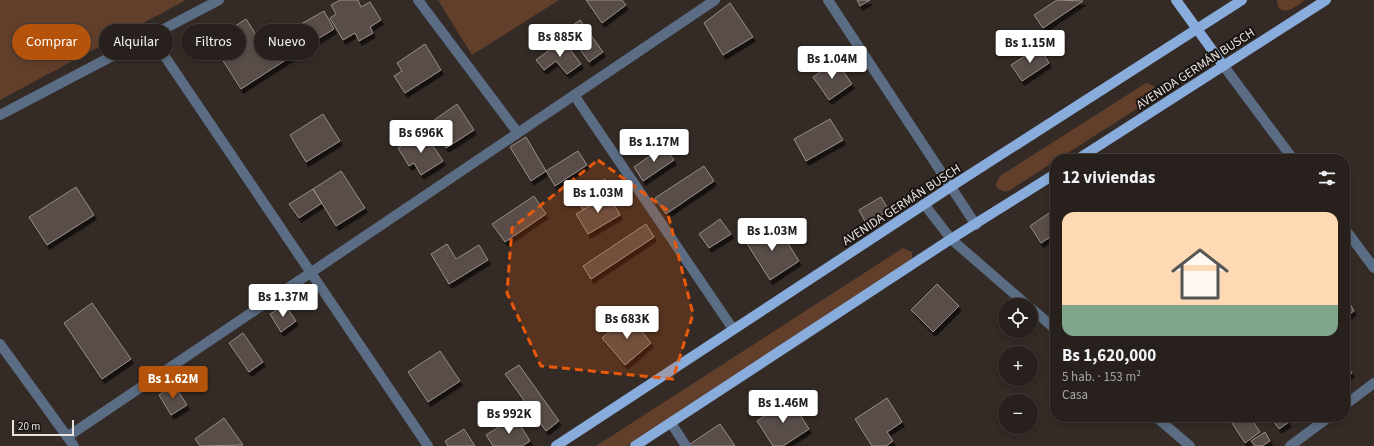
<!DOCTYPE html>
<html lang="es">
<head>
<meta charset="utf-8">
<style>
  :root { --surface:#27201c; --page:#332d29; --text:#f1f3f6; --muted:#a4a3a3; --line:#433e3b; --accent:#b45309 }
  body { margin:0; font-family:"Source Sans 3",sans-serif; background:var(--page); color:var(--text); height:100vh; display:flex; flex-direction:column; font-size:15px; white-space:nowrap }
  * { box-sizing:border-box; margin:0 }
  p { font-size:13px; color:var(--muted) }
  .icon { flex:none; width:22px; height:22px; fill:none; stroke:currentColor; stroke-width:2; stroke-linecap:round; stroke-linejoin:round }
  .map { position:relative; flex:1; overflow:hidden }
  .details { position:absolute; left:1050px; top:154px; width:300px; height:268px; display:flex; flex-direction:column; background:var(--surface); border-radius:16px; box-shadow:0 2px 6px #0003,0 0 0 1px var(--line) }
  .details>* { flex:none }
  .hud { position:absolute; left:12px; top:24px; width:380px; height:36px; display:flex; gap:8px }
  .tools { position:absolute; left:998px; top:298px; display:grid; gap:8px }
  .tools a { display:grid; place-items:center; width:40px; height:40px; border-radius:50%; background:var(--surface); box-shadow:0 2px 6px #0003,0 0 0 1px var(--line); font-size:20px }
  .scale { position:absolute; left:12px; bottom:10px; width:62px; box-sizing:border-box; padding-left:4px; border:2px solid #e9e3df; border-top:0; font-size:11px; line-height:14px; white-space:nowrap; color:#e9e3df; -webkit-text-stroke:3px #191412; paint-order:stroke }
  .price { position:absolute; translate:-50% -34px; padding:0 9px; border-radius:4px; background:#fff; color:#222; font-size:13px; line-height:26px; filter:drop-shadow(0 1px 2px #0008) }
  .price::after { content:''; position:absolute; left:50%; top:24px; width:12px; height:9px; margin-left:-6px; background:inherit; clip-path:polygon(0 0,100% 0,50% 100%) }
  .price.selected { background:var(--accent); color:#fff }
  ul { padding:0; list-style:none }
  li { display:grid; align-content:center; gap:8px; height:212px; padding:0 12px }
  li span { display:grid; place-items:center; height:124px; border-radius:12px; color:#555 }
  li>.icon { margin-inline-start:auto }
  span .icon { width:72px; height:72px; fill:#fffc; stroke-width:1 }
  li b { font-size:17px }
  h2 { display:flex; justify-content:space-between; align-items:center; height:48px; padding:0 12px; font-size:17px }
  .chip { padding:0 14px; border-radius:18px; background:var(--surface); box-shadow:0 2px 6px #0003,0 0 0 1px var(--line); font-size:14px; line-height:36px }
  .chip.selected { background:var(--accent); color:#fff }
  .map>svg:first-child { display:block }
</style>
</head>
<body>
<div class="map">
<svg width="1374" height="446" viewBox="0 0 1374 446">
  <defs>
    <filter id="shadow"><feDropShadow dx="2.5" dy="4.5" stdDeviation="0" flood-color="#0009"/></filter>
  </defs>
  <rect width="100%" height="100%" fill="#342b26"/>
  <path fill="#623f2b" d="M 0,0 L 186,0 L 0,100 Z
    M 438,0 L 559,0 L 472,55 Z
    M 1277,0 L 1305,0 C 1297,5 1287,16 1278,7 Z
    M 1146,83 L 1154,86 L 1156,91 L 1151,100 L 1058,159 L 1055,159 L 1055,161 L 1010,190 L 1005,192 L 997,188 L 996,184 L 1000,176 Z
    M 903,248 L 912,252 L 912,262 L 908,265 L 627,446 L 596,446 Z"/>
  <path fill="#584e48" stroke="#988c86" filter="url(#shadow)" d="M 340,0 L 358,0 L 361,7 L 370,2 L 381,20 L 370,27 L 373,33 L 359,41 L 355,33 L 343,40 L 330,18 L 336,14 L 331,5 Z
    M 586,0 L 622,0 L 626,5 L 602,23 Z
    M 857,0 L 870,0 L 860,6 Z
    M 1057,0 L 1083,1 L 1043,28 L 1034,15 Z
    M 730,3 L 753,37 L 723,55 L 704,23 Z
    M 324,11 L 334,29 L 306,46 L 294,28 Z
    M 246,19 L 260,41 L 288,23 L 304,48 L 241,89 L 211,42 Z
    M 580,20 L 603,52 L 589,62 L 566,30 Z
    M 563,40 L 581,64 L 567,74 L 556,61 L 544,70 L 536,60 Z
    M 425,44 L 441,70 L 405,93 L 394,76 L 402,71 L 397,63 Z
    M 1039,47 L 1049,63 L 1022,81 L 1011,65 Z
    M 836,61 L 852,84 L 829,100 L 813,77 Z
    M 457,104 L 474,130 L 446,148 L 430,123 Z
    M 323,114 L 340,141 L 306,162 L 290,135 Z
    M 830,119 L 843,140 L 806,161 L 794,139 Z
    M 424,132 L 443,161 L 421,175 L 414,163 L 409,166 L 398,148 Z
    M 526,137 L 546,171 L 531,181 L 510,147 Z
    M 664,146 L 674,160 L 643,181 L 634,167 Z
    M 578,151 L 587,165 L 555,186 L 546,171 Z
    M 704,166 L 714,181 L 666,214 L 655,198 Z
    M 341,171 L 365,208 L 336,226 L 313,189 Z
    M 605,179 L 613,195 L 609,195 L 583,210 L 575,196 Z
    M 76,187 L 94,215 L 47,245 L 29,217 Z
    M 313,189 L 322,203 L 299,218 L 289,204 Z
    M 609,195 L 620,215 L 588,234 L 576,214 Z
    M 534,196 L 546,214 L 505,242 L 492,224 Z
    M 881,197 L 889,211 L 866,223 L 859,210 Z
    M 1055,209 L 1055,234 L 1041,243 L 1030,226 Z
    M 720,219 L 731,234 L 709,248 L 699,234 Z
    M 775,223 L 799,261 L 770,280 L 746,242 Z
    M 646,224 L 654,237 L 591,279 L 583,266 Z
    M 447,244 L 456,259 L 479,245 L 488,260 L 449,284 L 431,254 Z
    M 937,284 L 959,306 L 933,332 L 911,310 Z
    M 1345,302 L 1349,302 L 1354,311 L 1345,317 Z
    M 92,303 L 131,359 L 102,379 L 64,323 Z
    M 285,305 L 296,321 L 281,332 L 270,314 Z
    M 629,315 L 651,343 L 625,365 L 602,338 Z
    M 243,333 L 263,362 L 249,372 L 229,343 Z
    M 440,351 L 460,381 L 428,402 L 408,372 Z
    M 1345,363 L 1352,373 L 1345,377 Z
    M 519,365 L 559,421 L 546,431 L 505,374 Z
    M 174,385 L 187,405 L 171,415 L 159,395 Z
    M 887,398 L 902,422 L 887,432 L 893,441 L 886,446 L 872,446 L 855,419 Z
    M 790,399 L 809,429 L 783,446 L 773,446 L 757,421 Z
    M 515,417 L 530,441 L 522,446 L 493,446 L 486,435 Z
    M 1228,417 L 1250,417 L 1260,432 L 1245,443 Z
    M 1270,417 L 1285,417 L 1289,422 L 1279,429 Z
    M 224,418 L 243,445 L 200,446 L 195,439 Z
    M 720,424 L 735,446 L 687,446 Z
    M 464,429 L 475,446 L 448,446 L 445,441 Z
    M 1265,432 L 1270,441 L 1262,446 L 1255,446 L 1251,441 Z"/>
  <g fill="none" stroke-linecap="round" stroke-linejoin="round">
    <path stroke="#5b6d84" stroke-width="10" d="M 418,0 L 518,133
      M 828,0 L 976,225
      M 151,36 L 428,446
      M 1223,65 L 1293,159
      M 574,95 L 733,329
      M 0,115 L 219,0
      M 924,204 L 951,239 L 1027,305
      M 1345,229 L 1374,268
      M 1031,308 L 1055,329
      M 0,344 L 74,446
      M 1345,405 L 1374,383
      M 1156,417 L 1190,446
      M 671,423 L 686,446
      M 67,437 L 715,0
      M 1290,446 L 1329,417"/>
    <path stroke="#88acdb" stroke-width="10" d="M 1176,0 L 1223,65
      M 1078,159 L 1326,0
      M 556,446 L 952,186 L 1242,0
      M 635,446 L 951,239 L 1055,174"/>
  </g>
  <path fill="#e8590c" fill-opacity="0.2" stroke="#e8590c" stroke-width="3" stroke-dasharray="8 5" stroke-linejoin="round" d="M 598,160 L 667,210 L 693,314 L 673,379 L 541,366 L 507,293 L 512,228 Z"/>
  <g text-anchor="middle" stroke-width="4" stroke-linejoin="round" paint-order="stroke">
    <g font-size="13" fill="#e9e3df" stroke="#191412">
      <text transform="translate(1195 68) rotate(-33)" y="5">AVENIDA GERMÁN BUSCH</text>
      <text transform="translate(901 204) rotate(-33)" y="5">AVENIDA GERMÁN BUSCH</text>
    </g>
  </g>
</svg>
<div class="tools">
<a><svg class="icon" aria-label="locate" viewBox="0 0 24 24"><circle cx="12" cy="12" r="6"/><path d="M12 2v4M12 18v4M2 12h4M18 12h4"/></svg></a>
<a>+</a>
<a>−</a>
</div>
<div class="scale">20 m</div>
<b class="price" style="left:560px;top:58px">Bs 885K</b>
<b class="price" style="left:1030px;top:64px">Bs 1.15M</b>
<b class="price" style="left:832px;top:80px">Bs 1.04M</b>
<b class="price" style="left:421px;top:154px">Bs 696K</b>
<b class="price" style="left:654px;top:163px">Bs 1.17M</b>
<b class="price" style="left:598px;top:214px">Bs 1.03M</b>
<b class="price" style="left:772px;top:252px">Bs 1.03M</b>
<b class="price" style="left:283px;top:318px">Bs 1.37M</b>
<b class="price" style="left:627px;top:340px">Bs 683K</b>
<b class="price selected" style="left:173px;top:400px">Bs 1.62M</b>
<b class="price" style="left:783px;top:424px">Bs 1.46M</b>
<b class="price" style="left:509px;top:435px">Bs 992K</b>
<div class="hud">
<a class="chip selected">Comprar</a>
<a class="chip">Alquilar</a>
<a class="chip">Filtros</a>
<a class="chip">Nuevo</a>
</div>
<section class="details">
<h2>12 viviendas<svg class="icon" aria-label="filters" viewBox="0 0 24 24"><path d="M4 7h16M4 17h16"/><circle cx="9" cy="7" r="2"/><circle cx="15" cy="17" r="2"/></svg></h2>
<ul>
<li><span style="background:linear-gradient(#ffd9b3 75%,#7fa58c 0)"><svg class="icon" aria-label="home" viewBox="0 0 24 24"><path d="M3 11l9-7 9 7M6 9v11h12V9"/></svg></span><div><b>Bs 1,620,000</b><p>5 hab. · 153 m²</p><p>Casa</p></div></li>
</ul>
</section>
</div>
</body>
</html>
